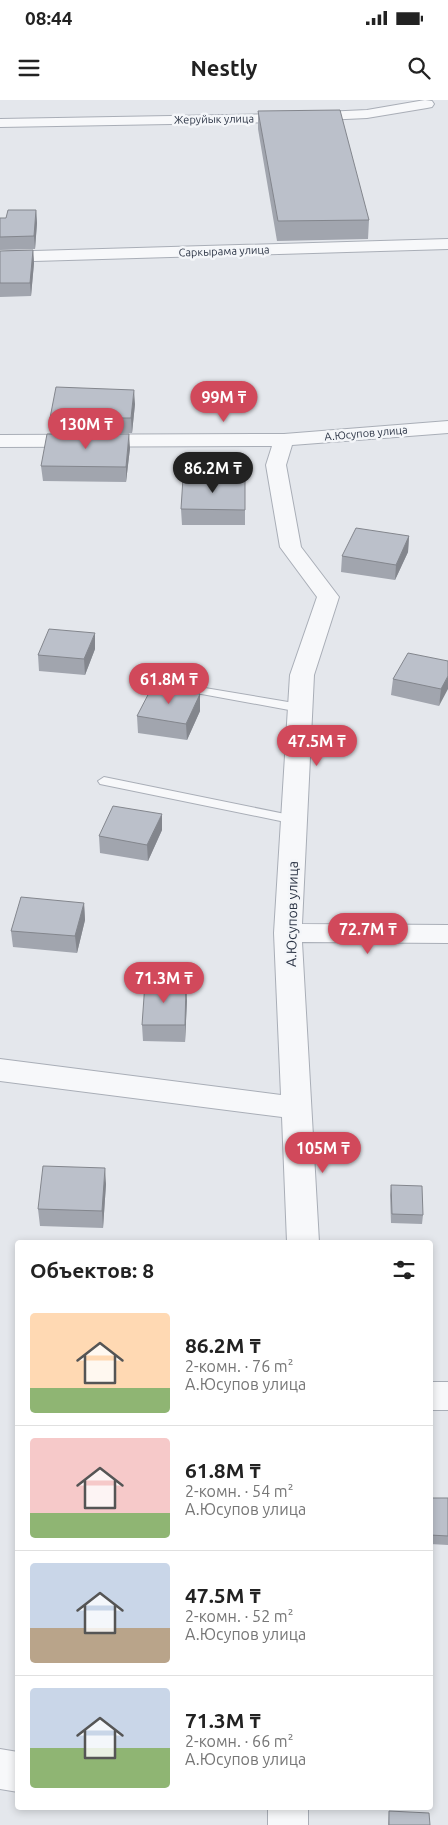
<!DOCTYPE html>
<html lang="ru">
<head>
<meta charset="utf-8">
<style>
  :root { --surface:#fff; --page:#f2f2f2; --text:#222; --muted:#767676; --line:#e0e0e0; --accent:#d1495b }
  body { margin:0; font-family:Ubuntu,sans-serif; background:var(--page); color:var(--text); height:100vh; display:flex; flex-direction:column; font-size:19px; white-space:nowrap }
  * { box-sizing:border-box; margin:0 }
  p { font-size:16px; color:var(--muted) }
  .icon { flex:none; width:28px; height:28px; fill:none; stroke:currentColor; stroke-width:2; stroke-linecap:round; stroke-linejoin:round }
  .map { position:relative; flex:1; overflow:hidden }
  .sheet { position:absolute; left:15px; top:1140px; width:418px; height:570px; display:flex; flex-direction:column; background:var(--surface); border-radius:5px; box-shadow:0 2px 8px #0003 }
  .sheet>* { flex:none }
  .price { position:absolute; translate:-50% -42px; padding:0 11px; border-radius:18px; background:var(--accent); color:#fff; font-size:16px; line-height:32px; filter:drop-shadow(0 1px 2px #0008) }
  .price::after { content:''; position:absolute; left:50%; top:30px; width:15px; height:11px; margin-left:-8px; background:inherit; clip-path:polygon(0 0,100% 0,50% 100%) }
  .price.on { background:#222; color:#fff }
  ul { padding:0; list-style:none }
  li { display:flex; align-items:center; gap:15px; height:125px; padding:0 15px }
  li+li { border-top:1px solid var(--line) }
  li span { display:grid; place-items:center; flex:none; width:140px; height:100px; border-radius:5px; color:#555 }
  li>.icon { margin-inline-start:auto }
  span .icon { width:60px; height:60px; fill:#fffc; stroke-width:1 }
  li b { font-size:21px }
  h2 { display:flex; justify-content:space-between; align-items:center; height:60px; padding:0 15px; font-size:21px }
  .status { display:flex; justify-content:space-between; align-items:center; height:35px; padding:0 25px; background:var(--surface); direction:ltr }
  .status svg { height:14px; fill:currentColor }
  header { display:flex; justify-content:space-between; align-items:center; height:65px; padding:0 15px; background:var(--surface); font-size:22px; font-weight:700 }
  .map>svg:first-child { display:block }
</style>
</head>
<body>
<div class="status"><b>08:44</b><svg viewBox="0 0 49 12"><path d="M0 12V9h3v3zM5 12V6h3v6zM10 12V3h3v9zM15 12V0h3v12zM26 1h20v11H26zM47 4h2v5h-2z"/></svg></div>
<header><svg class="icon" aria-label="menu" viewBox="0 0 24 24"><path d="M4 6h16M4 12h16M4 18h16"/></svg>Nestly<svg class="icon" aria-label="search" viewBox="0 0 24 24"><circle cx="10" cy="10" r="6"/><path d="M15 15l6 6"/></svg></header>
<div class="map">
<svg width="448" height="1725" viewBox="0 0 448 1725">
  <rect width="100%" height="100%" fill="#e4e7ec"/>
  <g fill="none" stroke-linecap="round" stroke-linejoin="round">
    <defs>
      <path id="service" d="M 151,579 L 300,604 L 306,608 L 300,612 L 147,584 L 145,582 Z
        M 104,677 L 295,716 L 301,720 L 295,724 L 100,684 L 98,681 Z"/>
      <path id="minor" d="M 425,0 L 432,1 L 434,4 L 432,7 L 427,8 L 367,18 L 281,22 L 0,27 L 0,19 L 281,14 L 367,10 Z
        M 448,139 L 448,149 L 0,162 L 0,152 Z
        M 448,321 L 448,333 L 292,345 L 286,365 L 301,447 L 339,497 L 314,575 L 302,824 L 448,825 L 448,843 L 302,842 L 319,1142 L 287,1142 L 282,1017 L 0,981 L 0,959 L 281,995 L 274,833 L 290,575 L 317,497 L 280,447 L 266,365 L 272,346 L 0,347 L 0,335 L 284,334 Z
        M 430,1282 L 448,1282 L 448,1310 L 430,1310 Z
        M 0,1649 L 18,1652 L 18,1692 L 0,1689 Z
        M 268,1708 L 308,1708 L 308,1725 L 268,1725 Z"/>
    </defs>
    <use href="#service" stroke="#a9aeb7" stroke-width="2"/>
    <use href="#minor" stroke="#a9aeb7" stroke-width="2"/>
    <use href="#service" fill="#f7f8fa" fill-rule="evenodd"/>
    <use href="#minor" fill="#f7f8fa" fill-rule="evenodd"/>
  </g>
  <path fill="#a1a5ae" d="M 258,11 L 369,120 L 368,139 L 277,141 L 258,29 Z
    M 36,110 L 37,123 L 35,149 L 0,150 L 0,118 L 6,118 Z
    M 33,150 L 34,163 L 31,196 L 0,197 L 0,151 Z
    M 135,304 L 132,333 L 51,333 L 50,318 Z
    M 130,348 L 126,382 L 43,381 L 41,366 Z
    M 245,379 L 245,425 L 182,425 L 181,409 Z
    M 409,436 L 408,452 L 395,480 L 341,472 L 342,456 Z
    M 95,549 L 85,575 L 39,571 L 38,555 Z
    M 448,561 L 439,606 L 391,595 L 393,579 Z
    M 200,594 L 200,611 L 187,640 L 138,633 L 137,616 Z
    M 162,730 L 148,761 L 100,753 L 99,736 Z
    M 84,803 L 85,820 L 77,853 L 13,847 L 11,831 Z
    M 187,900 L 185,942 L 143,941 L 142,925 Z
    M 106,1084 L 103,1128 L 40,1126 L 38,1109 Z
    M 391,1085 L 423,1115 L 422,1124 L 391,1123 L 390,1095 Z
    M 430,1398 L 448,1398 L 448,1445 L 430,1444 Z
    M 389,1711 L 430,1725 L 388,1725 Z"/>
  <path fill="#83868d" d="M 36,110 L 37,123 L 35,149 L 34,136 Z
    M 33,150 L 34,163 L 31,196 L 30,183 Z
    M 134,290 L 135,304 L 132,333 L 131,318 Z
    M 129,334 L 130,348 L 126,382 L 126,367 Z
    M 409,436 L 408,452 L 395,480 L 396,465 Z
    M 95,533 L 95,549 L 85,575 L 84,559 Z
    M 448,576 L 448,589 L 439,606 L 441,589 Z
    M 200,594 L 200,611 L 187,640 L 186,624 Z
    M 162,714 L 162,730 L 148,761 L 147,745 Z
    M 84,803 L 85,820 L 77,853 L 75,836 Z
    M 186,884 L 187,900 L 185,942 L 185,925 Z
    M 105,1068 L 106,1084 L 103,1128 L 102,1111 Z"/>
  <path fill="#bbc0ca" stroke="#83868d" d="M 340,10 L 369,120 L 278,121 L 258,11 Z
    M 8,110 L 36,110 L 34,136 L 0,137 L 0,118 L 6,118 Z
    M 33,150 L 30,183 L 0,183 L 0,151 Z
    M 56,287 L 134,290 L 131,318 L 50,318 Z
    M 47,334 L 129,334 L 126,367 L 41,366 Z
    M 183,378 L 245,379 L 245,410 L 181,409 Z
    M 356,428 L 409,436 L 396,465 L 342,456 Z
    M 49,529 L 95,533 L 84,559 L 38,555 Z
    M 408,553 L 448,561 L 448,576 L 441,589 L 393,579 Z
    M 152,587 L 200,594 L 186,624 L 137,616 Z
    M 113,706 L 162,714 L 147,745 L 99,736 Z
    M 21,797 L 84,803 L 75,836 L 11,831 Z
    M 145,883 L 186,884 L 185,925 L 142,925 Z
    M 43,1066 L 105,1068 L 102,1111 L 38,1109 Z
    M 391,1085 L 422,1086 L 423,1115 L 392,1114 Z
    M 430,1398 L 448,1398 L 448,1436 L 430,1435 Z
    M 389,1711 L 429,1713 L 430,1725 L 389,1725 Z"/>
  <g text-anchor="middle" stroke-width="5" stroke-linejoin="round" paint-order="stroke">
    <g font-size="11" fill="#2b3445" stroke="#f4f6f9">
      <text transform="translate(214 19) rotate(-1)" y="4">Жеруйык улица</text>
      <text transform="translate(224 151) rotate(-2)" y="4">Саркырама улица</text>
      <text transform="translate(366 333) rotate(-5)" y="4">А.Юсупов улица</text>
    </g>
    <g font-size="14" fill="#2b3445" stroke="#f4f6f9">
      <text transform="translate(292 814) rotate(-89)" y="5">А.Юсупов улица</text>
    </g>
  </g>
</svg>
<b class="price" style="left:224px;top:323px">99M ₸</b>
<b class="price" style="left:86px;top:350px">130M ₸</b>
<b class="price on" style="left:213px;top:394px">86.2M ₸</b>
<b class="price" style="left:169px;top:605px">61.8M ₸</b>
<b class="price" style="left:317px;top:667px">47.5M ₸</b>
<b class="price" style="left:368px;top:855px">72.7M ₸</b>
<b class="price" style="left:164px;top:904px">71.3M ₸</b>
<b class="price" style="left:323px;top:1074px">105M ₸</b>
<section class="sheet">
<h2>Объектов: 8<svg class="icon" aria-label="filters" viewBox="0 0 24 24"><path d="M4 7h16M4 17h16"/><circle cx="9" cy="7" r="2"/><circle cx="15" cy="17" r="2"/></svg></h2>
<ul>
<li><span style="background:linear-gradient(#ffd9b3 75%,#8fb573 0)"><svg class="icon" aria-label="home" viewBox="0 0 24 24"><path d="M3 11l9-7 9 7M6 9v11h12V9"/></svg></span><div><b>86.2M ₸</b><p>2-комн. · 76 m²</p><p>А.Юсупов улица</p></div></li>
<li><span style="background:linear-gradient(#f6c9c9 75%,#8fb573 0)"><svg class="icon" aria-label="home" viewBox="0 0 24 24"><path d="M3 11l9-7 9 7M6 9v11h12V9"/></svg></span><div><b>61.8M ₸</b><p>2-комн. · 54 m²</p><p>А.Юсупов улица</p></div></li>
<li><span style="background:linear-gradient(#c9d6e8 65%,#b9a48a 0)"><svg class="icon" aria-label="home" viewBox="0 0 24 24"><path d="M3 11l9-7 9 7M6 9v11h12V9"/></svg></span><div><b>47.5M ₸</b><p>2-комн. · 52 m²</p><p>А.Юсупов улица</p></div></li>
<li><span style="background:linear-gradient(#c9d6e8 60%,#8fb573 0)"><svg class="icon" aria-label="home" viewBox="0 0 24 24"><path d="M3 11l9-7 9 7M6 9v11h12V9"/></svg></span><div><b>71.3M ₸</b><p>2-комн. · 66 m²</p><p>А.Юсупов улица</p></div></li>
</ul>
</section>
</div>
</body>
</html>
